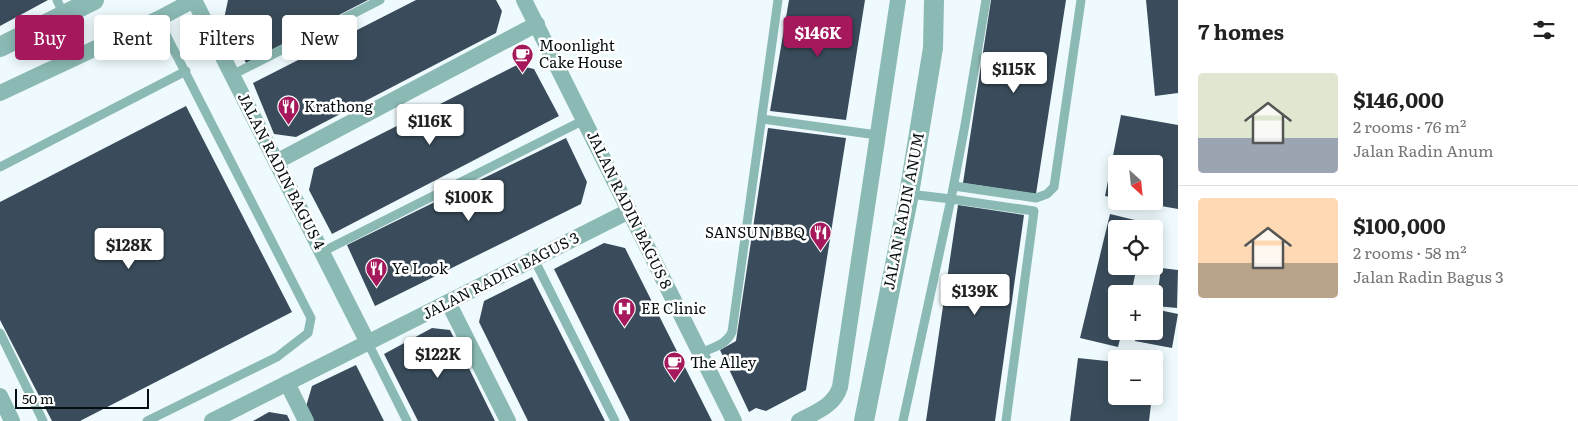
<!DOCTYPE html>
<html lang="en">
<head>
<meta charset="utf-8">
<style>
  :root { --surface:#fff; --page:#f6f6f6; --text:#222; --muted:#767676; --line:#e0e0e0; --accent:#a5185b }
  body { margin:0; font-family:Literata,serif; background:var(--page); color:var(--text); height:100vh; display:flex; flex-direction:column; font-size:19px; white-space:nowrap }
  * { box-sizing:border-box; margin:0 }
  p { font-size:16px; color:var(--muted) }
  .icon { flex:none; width:28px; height:28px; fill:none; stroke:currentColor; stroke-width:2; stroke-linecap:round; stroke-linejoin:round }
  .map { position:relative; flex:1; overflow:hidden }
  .sheet { display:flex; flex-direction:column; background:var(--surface); width:400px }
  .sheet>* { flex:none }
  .banner { position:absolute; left:15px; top:15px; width:475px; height:45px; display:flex; gap:10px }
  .needle { width:32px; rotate:153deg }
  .buttons { position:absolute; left:1108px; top:155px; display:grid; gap:10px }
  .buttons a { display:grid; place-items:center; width:55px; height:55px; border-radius:5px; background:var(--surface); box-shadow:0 2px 12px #0003; font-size:25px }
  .scale { position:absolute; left:15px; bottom:12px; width:134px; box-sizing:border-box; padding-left:5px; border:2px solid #050f12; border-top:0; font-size:14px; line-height:18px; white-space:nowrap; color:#050f12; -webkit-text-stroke:4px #fff; paint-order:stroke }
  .price { position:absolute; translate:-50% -42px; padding:0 11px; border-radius:5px; background:#fff; color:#222; font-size:16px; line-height:32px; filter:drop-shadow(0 1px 2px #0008) }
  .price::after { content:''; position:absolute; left:50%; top:30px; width:15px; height:11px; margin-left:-8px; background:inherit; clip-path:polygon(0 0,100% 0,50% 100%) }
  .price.on { background:var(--accent); color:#fff }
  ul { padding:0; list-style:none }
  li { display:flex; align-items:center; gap:15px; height:125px; padding:0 20px }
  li+li { border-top:1px solid var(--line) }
  li span { display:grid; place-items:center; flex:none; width:140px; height:100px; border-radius:5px; color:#555 }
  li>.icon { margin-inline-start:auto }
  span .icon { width:60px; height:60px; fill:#fffc; stroke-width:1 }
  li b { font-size:21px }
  h2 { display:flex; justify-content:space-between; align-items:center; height:60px; padding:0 20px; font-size:21px }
  .chip { padding:0 18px; border-radius:5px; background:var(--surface); box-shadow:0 2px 12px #0003; font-size:18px; line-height:45px }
  .chip.on { background:var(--accent); color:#fff }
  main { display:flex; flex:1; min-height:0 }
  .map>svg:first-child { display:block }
</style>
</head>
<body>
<main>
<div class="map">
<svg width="1178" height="421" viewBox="0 0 1178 421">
  <rect width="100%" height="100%" fill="#eefafd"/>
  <path fill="#3a4c5b" d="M 0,0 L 48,0 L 0,26 Z
    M 228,0 L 368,0 L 246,63 L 224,19 Z
    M 416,0 L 496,0 L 502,11 L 496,33 L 296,137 L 274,134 L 253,83 Z
    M 789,0 L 865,0 L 846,120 L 770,111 Z
    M 991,0 L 1066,0 L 1036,194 L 963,183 Z
    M 1146,0 L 1178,0 L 1178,93 L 1155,96 Z
    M 517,65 L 534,69 L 559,116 L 332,234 L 309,190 L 314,168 Z
    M 186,106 L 292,312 L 80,421 L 52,421 L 0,320 L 0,202 Z
    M 1121,115 L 1178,125 L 1178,209 L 1139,202 L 1154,201 L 1154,164 L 1116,164 L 1116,198 L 1105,196 Z
    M 768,128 L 846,138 L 806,390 L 766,411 L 756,408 L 749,412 L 720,350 L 736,341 Z
    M 566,138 L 587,182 L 581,204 L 375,306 L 347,245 Z
    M 958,205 L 1024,215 L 995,421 L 926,421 Z
    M 1110,214 L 1147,223 L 1146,229 L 1116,229 L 1116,266 L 1137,266 L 1131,294 L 1116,294 L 1116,331 L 1122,331 L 1118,347 L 1080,338 Z
    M 604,243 L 625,248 L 712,421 L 630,421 L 554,269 Z
    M 1161,268 L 1178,270 L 1177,308 L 1156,306 Z
    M 532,277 L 605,421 L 528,421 L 479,322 L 484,301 Z
    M 1154,309 L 1178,314 L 1172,348 L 1135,341 L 1137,331 L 1154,331 Z
    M 432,328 L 450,330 L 495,421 L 418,421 L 384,354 Z
    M 1078,358 L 1116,362 L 1116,396 L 1152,396 L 1149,421 L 1070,421 Z
    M 356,365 L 384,421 L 310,421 L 305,410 L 312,386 Z
    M 269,412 L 287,415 L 290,421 L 253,421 Z"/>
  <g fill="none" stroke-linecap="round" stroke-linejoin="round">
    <path stroke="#8bb9b3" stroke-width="9" d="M 57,0 L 64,15
      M 232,75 L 380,0
      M 762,119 L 877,135
      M 0,167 L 186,71
      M 954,186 L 1036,198 L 1047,194 L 1054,187 L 1081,0
      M 909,194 L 951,199 L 965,125 L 986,0
      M 322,252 L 584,120
      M 534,259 L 615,421
      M 0,333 L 43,421
      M 368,343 L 407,421
      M 700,353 C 712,348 726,345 732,332 L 778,0
      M 147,421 L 277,357 L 308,333 L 311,318 L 158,19
      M 903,421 L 951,199 L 1034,211 L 1006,421"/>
    <path stroke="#8bb9b3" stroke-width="16" d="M 194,0 L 368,343
      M 524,0 L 734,421
      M 0,93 L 158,19 L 194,0
      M 276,162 L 537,24
      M 448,302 L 508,421
      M 287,383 L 306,421
      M 0,396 L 12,421
      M 212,421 L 629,211
      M 799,421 C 816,412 834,406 840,387 L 898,0"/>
    <path stroke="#8bb9b3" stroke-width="20" d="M 0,47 L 94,0
      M 864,421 L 909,194 L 933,48 L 934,0"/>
  </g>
  <defs>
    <symbol id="cafe-pin" viewBox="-11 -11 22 30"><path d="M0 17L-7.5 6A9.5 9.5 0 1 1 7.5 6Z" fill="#a5185b" stroke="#fff"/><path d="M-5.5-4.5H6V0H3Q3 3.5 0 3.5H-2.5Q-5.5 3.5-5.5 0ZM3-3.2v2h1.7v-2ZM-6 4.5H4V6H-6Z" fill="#fff"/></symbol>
    <symbol id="restaurant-pin" viewBox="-11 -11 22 30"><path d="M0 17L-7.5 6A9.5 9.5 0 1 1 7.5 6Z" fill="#a5185b" stroke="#fff"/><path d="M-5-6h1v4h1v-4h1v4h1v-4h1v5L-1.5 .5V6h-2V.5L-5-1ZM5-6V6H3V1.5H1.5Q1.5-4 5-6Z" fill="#fff"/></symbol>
    <symbol id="hospital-pin" viewBox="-11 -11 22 30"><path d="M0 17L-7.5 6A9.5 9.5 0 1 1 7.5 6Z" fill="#a5185b" stroke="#fff"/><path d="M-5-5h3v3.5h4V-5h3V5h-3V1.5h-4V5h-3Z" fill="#fff"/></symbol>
  </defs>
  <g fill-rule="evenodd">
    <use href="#cafe-pin" x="510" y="42" width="25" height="34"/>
    <use href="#restaurant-pin" x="276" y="94" width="25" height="34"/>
    <use href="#restaurant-pin" x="808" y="220" width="25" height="34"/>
    <use href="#restaurant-pin" x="364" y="256" width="25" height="34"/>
    <use href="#hospital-pin" x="612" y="296" width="25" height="34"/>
    <use href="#cafe-pin" x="662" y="350" width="25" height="34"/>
  </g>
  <g text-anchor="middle" stroke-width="5" stroke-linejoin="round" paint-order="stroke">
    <g font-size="15" fill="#050f12" stroke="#fff" text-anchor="start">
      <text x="539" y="51">Moonlight<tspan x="539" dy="17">Cake House</tspan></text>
      <text x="304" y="112">Krathong</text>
      <text x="805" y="238" text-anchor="end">SANSUN BBQ</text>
      <text x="392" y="274">Ye Look</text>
      <text x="641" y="314">EE Clinic</text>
      <text x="690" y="368">The Alley</text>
    </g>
    <g font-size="15" fill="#050f12" stroke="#fff">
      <text transform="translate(281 171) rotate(63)" y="5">JALAN RADIN BAGUS 4</text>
      <text transform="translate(629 210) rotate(64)" y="5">JALAN RADIN BAGUS 8</text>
      <text transform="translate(904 211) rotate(-79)" y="5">JALAN RADIN ANUM</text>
      <text transform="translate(501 276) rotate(-27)" y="5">JALAN RADIN BAGUS 3</text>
    </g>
  </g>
</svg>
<div class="buttons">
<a><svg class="needle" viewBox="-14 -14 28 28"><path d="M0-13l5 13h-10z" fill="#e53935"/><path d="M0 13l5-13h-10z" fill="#767676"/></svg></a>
<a><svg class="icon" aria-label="locate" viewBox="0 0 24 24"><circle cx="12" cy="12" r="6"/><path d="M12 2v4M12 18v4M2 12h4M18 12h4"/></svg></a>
<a>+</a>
<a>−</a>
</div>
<div class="scale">50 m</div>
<b class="price on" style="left:818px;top:58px">$146K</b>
<b class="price" style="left:1014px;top:94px">$115K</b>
<b class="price" style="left:430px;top:146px">$116K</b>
<b class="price" style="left:469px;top:222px">$100K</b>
<b class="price" style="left:129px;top:270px">$128K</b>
<b class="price" style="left:975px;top:316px">$139K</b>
<b class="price" style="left:438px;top:379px">$122K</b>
<div class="banner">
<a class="chip on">Buy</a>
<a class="chip">Rent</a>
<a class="chip">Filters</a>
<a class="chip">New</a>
</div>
</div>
<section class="sheet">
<h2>7 homes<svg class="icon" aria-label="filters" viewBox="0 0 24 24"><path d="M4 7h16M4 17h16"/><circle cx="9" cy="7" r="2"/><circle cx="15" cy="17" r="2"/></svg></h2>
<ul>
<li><span style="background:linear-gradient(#dfe7d0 65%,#9aa5b1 0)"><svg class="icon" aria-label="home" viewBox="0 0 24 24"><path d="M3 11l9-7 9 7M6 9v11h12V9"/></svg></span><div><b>$146,000</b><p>2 rooms · 76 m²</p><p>Jalan Radin Anum</p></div></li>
<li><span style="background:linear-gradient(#ffd9b3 65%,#b9a48a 0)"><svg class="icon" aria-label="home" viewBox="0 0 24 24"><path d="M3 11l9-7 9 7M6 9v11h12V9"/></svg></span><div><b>$100,000</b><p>2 rooms · 58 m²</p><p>Jalan Radin Bagus 3</p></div></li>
</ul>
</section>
</main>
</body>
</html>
